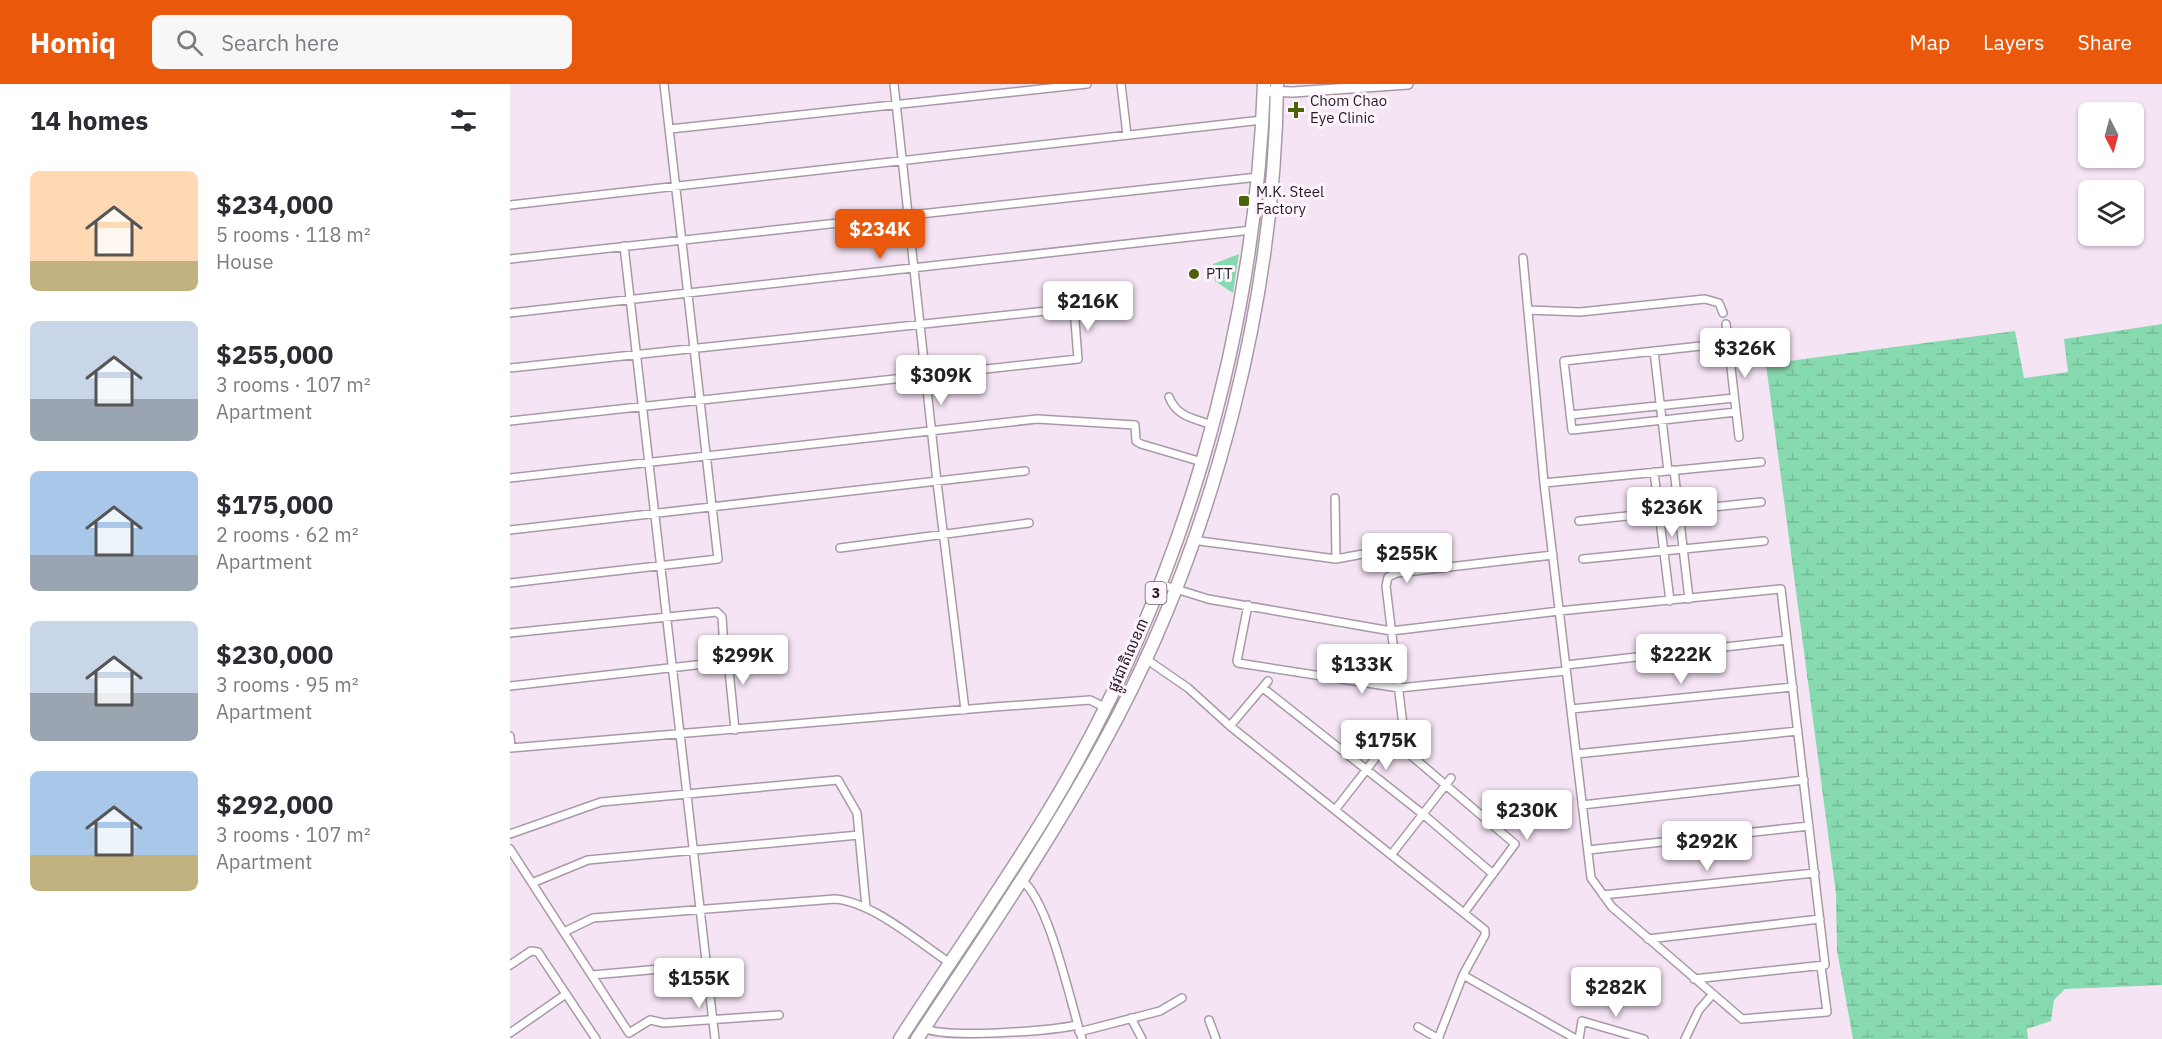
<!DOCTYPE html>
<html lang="en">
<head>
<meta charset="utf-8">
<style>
  :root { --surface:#fff; --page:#f7f7f7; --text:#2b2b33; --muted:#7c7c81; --accent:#ea580c }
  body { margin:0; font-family:"IBM Plex Sans","Noto Sans Khmer",sans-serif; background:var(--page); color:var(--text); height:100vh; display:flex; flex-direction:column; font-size:22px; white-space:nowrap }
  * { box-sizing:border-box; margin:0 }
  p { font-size:20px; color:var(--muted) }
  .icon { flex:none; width:33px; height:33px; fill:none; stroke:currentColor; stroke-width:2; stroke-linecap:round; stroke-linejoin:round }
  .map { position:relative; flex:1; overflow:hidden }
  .details { display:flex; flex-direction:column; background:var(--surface); width:510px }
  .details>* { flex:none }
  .needle { width:39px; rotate:174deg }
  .tools { position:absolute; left:1568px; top:18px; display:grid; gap:12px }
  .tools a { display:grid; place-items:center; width:66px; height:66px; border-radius:9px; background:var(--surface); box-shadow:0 2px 4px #0004; font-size:30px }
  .price { position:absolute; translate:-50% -51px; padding:0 14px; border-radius:6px; background:#fff; color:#222; font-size:20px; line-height:39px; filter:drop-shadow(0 2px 3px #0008) }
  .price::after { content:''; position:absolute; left:50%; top:36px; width:18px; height:14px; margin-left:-9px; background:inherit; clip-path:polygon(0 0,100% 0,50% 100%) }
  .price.on { background:var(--accent); color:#fff }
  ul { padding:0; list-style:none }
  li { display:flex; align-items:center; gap:18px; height:150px; padding:0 30px }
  li span { display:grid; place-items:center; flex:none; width:168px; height:120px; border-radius:9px; color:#555 }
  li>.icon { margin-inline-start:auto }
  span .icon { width:72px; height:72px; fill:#fffc; stroke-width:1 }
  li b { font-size:26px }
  h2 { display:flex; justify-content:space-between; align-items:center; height:72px; padding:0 30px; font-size:26px }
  header { display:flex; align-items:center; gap:36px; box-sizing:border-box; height:84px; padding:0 30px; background:var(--accent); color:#fff }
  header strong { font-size:28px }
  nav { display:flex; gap:33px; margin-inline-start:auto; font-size:21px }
  .search { width:420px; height:54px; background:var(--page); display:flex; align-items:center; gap:15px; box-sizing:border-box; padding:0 21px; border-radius:9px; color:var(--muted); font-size:22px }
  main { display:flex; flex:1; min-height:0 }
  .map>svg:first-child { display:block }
</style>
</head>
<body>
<header>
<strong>Homiq</strong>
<div class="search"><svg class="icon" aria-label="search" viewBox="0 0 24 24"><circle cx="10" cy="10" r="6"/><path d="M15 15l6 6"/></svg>Search here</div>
<nav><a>Map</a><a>Layers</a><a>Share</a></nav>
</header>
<main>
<section class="details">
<h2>14 homes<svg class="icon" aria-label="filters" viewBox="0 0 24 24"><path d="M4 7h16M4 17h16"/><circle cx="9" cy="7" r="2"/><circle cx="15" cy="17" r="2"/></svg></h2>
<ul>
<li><span style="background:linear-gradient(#ffd9b3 75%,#c2b280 0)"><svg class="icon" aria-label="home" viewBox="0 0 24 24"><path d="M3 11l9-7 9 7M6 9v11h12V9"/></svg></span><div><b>$234,000</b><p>5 rooms · 118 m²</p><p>House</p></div></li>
<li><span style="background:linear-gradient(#c9d6e8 65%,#9aa5b1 0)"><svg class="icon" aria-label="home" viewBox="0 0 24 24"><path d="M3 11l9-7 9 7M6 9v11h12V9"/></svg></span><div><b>$255,000</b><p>3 rooms · 107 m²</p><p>Apartment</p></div></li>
<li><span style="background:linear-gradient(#a9c7e8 70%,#9aa5b1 0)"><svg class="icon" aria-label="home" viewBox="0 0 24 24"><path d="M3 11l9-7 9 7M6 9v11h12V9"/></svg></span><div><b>$175,000</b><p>2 rooms · 62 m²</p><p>Apartment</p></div></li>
<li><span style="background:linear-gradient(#c9d6e8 60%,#9aa5b1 0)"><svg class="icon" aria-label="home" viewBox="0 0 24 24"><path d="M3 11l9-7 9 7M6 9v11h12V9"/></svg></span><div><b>$230,000</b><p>3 rooms · 95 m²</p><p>Apartment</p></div></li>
<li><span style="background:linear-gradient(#a9c7e8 70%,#c2b280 0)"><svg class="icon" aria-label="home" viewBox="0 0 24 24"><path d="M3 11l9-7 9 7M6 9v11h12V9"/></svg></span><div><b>$292,000</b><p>3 rooms · 107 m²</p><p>Apartment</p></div></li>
</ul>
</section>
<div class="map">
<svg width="1652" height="955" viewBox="0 0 1652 955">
  <defs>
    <pattern id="wetland-marsh" width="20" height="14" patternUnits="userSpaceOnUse" patternTransform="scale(1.5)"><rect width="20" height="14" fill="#87daaf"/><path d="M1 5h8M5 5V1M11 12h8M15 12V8" fill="none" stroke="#74bb96"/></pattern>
  </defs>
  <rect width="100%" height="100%" fill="#f5e4f4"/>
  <path fill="#87daaf" d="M 729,170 L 723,209 L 705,197 L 703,180 Z"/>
  <path fill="url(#wetland-marsh)" d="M 1652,240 L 1652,901 L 1555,905 L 1544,916 L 1541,937 L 1517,945 L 1518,955 L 1343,955 L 1327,866 L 1326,810 L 1256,280 L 1505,247 L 1514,294 L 1558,288 L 1554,255 Z"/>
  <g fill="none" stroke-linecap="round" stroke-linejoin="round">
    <defs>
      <path id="street" d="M 384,0 L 427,398 L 455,626
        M 611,0 L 617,51
        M 160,45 L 577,0
        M 0,121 L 752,36
        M 114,162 L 205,955
        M 1013,174 L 1034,399 L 1081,794 L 1102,823 L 1232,935 L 1317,928 L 1311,882
        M 0,175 L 748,93
        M 1018,226 L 1070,228 L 1195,215 L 1209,219 L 1213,229
        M 0,229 L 742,146
        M 1216,240 L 1229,353
        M 1218,259 L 1054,277 L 1062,346 L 1226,328
        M 1144,267 L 1158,387
        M 0,284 L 564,224 L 568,275 L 0,337
        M 659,313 C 667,333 683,334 702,341
        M 1060,331 L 1224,314
        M 1164,386 L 1179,515
        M 1144,388 L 1160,517
        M 0,394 L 527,335 L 625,341 L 626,357 L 631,360 L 692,378
        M 1034,399 L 1251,378
        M 825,414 L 826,475
        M 1069,437 L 1251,418
        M 0,446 L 515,387
        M 682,456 L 826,475 L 885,464
        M 330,464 L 519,439
        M 1073,475 L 1254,457
        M 0,499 L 208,475 L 154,0
        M 650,500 L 698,515 L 881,547 L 1049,527 L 1271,505 L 1315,881 L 1184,895
        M 738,521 L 727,577 L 728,579 L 889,604 L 1056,587
        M 0,549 L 207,528 L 212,533 L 215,579
        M 636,575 L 678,604 L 720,642 L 975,846 L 975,851 L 953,891 L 1066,955
        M 1056,581 L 1277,556
        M 0,602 L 212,578 L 219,586 L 225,646
        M 753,604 L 914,731 L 983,790
        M 1061,625 L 1283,603
        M 893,641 L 876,502 L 878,493 L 887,489 L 1043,471
        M 720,642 L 758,597
        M 0,652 L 1,664 L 484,623 L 580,616 L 594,623
        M 1066,670 L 1288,647
        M 1072,721 L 1294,696
        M 825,726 L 878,658 L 884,657 L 1005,760 L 954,829
        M 0,750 L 91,718 L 328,696 L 347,729 L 356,823
        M 0,765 L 119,949 L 140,936 L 154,939 L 269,931
        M 1078,766 L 1299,742
        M 881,771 L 941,694
        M 512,796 C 540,820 560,917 572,955
        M 22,799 L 78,776 L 349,751
        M 1093,811 L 1305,789
        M 54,848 L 83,834 L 325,815 C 363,818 408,858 440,879
        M 1138,855 L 1310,835
        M 0,881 L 21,867 L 28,868 L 86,955
        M 82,891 L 196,881
        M 621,934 L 632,955
        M 699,936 L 706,955
        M 908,943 L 929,955
        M 414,944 C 435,955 540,947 567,941
        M 569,948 L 650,927 L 672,914
        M 0,949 L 56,910
        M 928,955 L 953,891
        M 1069,955 L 1072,937 L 1134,955
        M 1175,955 L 1189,926 L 1202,911"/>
      <path id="secondary" d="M 753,7 L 783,8 L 898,0"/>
      <path id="highway" d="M 390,955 C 439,879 491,805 538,728 C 670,510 745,255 754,0
        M 407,955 C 477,849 549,745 608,632 C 706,444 765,212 767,0"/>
    </defs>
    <use href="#street" stroke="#a999a8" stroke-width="10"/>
    <use href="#secondary" stroke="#a999a8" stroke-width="12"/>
    <use href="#highway" stroke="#a999a8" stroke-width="15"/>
    <use href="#street" stroke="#fff" stroke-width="7"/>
    <use href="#secondary" stroke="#fff" stroke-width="9"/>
    <use href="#highway" stroke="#fff" stroke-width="12"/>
  </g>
  <g fill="#4d6109" stroke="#fef4fd" stroke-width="2">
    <path d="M783 17h6v6h6v6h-6v6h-6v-6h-6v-6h6z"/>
    <rect x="728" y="111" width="12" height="12" rx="3"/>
    <circle cx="684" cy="190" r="6"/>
  </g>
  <g text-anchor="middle" stroke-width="6" stroke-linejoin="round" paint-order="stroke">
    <rect fill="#fef4fd" stroke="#655e64" stroke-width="1.5" x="635.5" y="498" width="21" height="22" rx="4.5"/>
    <g font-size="14" font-weight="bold" fill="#231d23">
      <text x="646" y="514">3</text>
    </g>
    <g font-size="15" fill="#231d23" stroke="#fef4fd" text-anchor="start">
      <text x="800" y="22">Chom Chao<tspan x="800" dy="17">Eye Clinic</tspan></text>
      <text x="746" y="113">M.K. Steel<tspan x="746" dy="17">Factory</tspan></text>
      <text x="696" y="195">PTT</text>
    </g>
    <g font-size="15" fill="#231d23" stroke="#fef4fd">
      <text transform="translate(618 571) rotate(-66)" y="5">ផ្លូវជាតិលេខ៣</text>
    </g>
  </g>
</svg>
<div class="tools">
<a><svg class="needle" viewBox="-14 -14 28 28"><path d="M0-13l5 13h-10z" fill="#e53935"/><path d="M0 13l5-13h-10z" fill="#7c7c81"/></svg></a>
<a><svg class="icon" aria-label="layers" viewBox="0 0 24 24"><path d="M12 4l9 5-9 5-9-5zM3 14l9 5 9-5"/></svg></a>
</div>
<b class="price on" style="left:370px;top:176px">$234K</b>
<b class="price" style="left:578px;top:248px">$216K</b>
<b class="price" style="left:1235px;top:295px">$326K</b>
<b class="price" style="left:431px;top:322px">$309K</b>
<b class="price" style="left:1162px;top:454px">$236K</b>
<b class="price" style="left:897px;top:500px">$255K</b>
<b class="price" style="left:1171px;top:601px">$222K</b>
<b class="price" style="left:233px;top:602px">$299K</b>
<b class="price" style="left:852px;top:611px">$133K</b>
<b class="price" style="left:876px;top:687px">$175K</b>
<b class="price" style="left:1017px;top:757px">$230K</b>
<b class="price" style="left:1197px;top:788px">$292K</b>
<b class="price" style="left:189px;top:925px">$155K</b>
<b class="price" style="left:1106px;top:934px">$282K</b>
</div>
</main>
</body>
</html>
